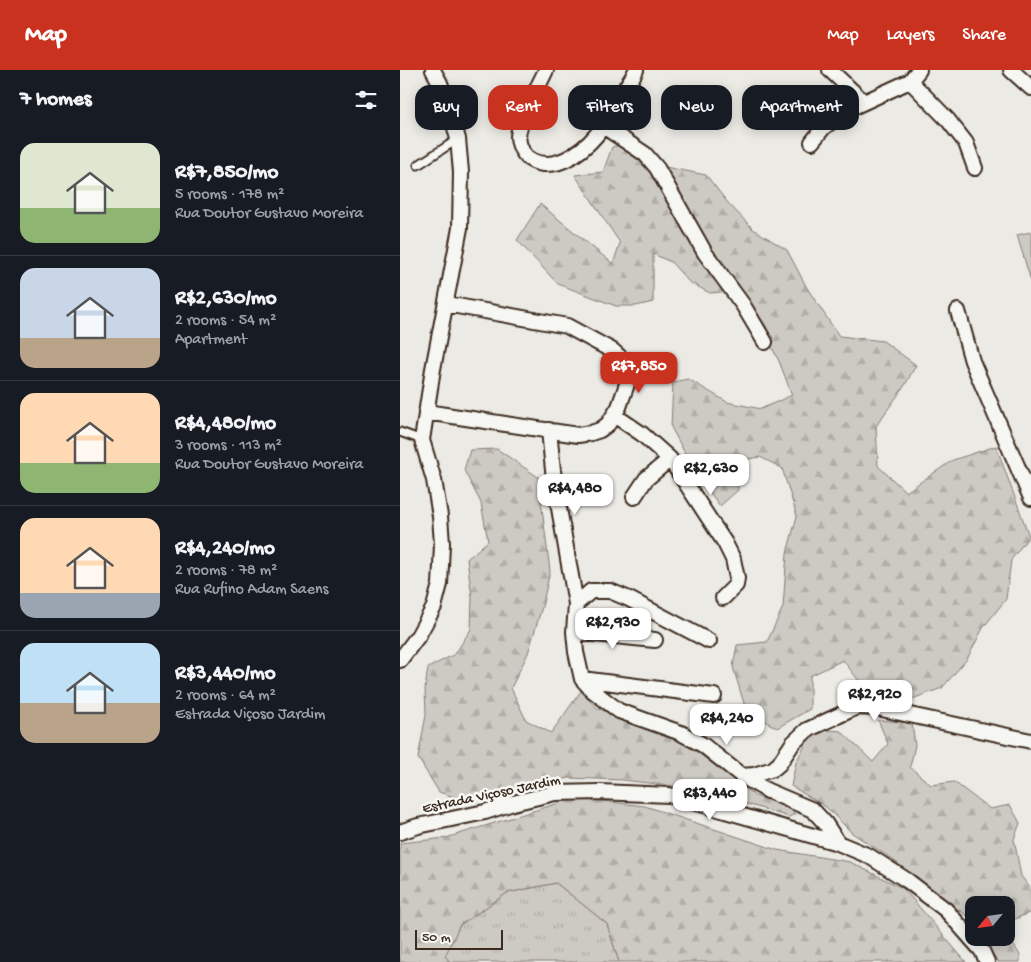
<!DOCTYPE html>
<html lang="en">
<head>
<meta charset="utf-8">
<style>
  :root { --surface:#171b24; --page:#20242c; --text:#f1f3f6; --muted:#9ea1a6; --line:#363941; --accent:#c8321e }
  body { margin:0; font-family:"Gochi Hand",sans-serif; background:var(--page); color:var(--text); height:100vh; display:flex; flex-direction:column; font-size:19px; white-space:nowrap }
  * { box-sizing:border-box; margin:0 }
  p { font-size:16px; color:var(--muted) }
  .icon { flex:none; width:28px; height:28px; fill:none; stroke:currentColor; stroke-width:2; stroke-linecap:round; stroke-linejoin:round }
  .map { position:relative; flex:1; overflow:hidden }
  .details { display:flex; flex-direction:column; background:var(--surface); width:400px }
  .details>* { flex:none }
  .banner { position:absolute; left:15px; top:15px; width:475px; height:45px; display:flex; gap:10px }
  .needle { width:32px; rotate:241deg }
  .fabs { position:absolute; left:565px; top:826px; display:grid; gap:10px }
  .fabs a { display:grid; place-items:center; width:50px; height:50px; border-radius:10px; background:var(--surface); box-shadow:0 2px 12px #0003; font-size:25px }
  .scale { position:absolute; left:15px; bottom:12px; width:88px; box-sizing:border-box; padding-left:5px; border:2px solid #3b2a1e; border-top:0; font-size:14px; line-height:18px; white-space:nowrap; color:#3b2a1e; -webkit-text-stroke:4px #f6f6f2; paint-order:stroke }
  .price { position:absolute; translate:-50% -42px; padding:0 11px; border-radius:10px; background:#fff; color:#222; font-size:16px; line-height:32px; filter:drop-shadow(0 1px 2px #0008) }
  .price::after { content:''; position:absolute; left:50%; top:30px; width:15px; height:11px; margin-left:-8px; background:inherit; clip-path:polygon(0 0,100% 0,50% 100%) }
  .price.current { background:var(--accent); color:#fff }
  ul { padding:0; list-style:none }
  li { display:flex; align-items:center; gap:15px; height:125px; padding:0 20px }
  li+li { border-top:1px solid var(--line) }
  li span { display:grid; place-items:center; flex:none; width:140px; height:100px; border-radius:15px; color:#555 }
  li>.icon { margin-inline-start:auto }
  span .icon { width:60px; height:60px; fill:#fffc; stroke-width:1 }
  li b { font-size:21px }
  h2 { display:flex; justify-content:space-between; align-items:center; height:60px; padding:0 20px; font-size:21px }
  .tag { padding:0 18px; border-radius:15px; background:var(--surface); box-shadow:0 2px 12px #0003; font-size:18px; line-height:45px }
  .tag.current { background:var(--accent); color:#fff }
  header { display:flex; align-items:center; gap:30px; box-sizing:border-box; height:70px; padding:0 25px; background:var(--accent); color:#fff }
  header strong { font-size:24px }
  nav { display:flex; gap:28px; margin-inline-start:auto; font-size:18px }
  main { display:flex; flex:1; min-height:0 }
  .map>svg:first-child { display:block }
</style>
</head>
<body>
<header>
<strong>Map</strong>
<nav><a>Map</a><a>Layers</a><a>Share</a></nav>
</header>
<main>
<section class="details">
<h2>7 homes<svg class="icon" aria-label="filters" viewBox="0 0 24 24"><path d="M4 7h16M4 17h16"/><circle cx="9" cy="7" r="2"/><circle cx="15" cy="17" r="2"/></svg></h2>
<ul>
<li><span style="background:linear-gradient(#dfe7d0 65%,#8fb573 0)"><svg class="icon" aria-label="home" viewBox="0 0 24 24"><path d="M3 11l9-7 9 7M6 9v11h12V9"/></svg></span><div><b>R$7,850/mo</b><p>5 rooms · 178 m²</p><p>Rua Doutor Gustavo Moreira</p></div></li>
<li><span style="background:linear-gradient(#c9d6e8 70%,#b9a48a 0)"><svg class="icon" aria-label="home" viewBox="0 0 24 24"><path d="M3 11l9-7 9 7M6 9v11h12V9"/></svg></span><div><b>R$2,630/mo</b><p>2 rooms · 54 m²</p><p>Apartment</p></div></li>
<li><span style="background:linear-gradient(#ffd9b3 70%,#8fb573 0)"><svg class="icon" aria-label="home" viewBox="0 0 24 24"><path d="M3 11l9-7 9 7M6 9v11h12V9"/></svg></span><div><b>R$4,480/mo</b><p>3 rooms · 113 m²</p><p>Rua Doutor Gustavo Moreira</p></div></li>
<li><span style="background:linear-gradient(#ffd9b3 75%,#9aa5b1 0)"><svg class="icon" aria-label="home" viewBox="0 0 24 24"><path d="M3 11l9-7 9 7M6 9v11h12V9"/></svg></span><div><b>R$4,240/mo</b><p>2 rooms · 78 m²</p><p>Rua Rufino Adam Saens</p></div></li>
<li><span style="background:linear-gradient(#bfe0f5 60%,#b9a48a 0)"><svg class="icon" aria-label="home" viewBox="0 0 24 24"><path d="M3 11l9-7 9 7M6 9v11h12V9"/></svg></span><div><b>R$3,440/mo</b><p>2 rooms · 64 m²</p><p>Estrada Viçoso Jardim</p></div></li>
</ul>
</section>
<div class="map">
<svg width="631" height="892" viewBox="0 0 631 892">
  <defs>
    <pattern id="grass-tufts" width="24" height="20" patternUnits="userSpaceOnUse" patternTransform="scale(1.25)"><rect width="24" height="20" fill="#cdcac4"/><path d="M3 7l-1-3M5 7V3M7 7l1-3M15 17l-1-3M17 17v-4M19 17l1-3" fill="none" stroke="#b1aea8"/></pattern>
    <pattern id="forest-firs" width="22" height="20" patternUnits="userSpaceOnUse" patternTransform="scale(1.25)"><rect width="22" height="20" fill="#cdcac4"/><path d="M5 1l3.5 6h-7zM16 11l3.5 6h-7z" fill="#b1aea8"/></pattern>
  </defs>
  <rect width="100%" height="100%" fill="#ebeae5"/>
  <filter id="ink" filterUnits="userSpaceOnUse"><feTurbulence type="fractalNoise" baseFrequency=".02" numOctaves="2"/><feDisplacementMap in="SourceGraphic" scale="10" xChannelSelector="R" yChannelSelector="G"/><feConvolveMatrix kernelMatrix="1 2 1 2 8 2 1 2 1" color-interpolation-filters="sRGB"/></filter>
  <g filter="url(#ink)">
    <path fill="url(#grass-tufts)" stroke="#847a71" d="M 156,813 L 207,854 L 219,892 L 50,892 L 44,886 L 60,855 L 107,823 Z"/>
    <path fill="url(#forest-firs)" stroke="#847a71" d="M 225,74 L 255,95 L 306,105 L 328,133 L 353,159 L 387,180 L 407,218 L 439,266 L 483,271 L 516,295 L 505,315 L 476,356 L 478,396 L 506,422 L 553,390 L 596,376 L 629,466 L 611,490 L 606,529 L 583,558 L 567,589 L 542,618 L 512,629 L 476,628 L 463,616 L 443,590 L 410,606 L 410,639 L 377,658 L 346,640 L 333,597 L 337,575 L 367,572 L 383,537 L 387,483 L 397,446 L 382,398 L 360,387 L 337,391 L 338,420 L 320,436 L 295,402 L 271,357 L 273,312 L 288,309 L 327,332 L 361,339 L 392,325 L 379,291 L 342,220 L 310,223 L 289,212 L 271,192 L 253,184 L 253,232 L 236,236 L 216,236 L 158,214 L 117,170 L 140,134 L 213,194 L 220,173 L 175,105 L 203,102 L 212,77 Z
      M 97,379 L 138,407 L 150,501 L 142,537 L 128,583 L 111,618 L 126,650 L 151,663 L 181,621 L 197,638 L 245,657 L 281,670 L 355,726 L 387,736 L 395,744 L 389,747 L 321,726 L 282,717 L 223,710 L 169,708 L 66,731 L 39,722 L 18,688 L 26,645 L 25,619 L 28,598 L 55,584 L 71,559 L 72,527 L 67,489 L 88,471 L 81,433 L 64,400 L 70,380 Z
      M 478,650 L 512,653 L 515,675 L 510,697 L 531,715 L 554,712 L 590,739 L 610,735 L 620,753 L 614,769 L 621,806 L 631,819 L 631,842 L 606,853 L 606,835 L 574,835 L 574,851 L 486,785 L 452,763 L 426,737 L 391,716 L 396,692 L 414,659 L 441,661 L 473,692 L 488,674 Z
      M 175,728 L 245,736 L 377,780 L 450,792 L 504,819 L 566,892 L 219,892 L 207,854 L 156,813 L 107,823 L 60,855 L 45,886 L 50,892 L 0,892 L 0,773 L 46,768 Z
      M 606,863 L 620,885 L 620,892 L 598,892 L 583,868 L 606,868 Z"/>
    <path fill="#cdcac4" stroke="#847a71" d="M 631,162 L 631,211 L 617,165 Z"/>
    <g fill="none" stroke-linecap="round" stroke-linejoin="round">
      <defs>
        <path id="lane" d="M 18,95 L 58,69
          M 0,362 L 22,370"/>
        <path id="street" d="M 146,0 C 139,16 118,51 118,67 C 119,77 124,87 133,91 C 159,103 190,76 203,56 C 209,47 213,38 218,29 C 224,19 232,10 236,0
          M 430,0 L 464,32
          M 611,0 L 631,18
          M 510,11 L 548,50 L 566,73 L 575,98
          M 203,56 L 245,84 L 257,98 L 305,183 L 343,235 L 365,272
          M 412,72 L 424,57 L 449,39 L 510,11 L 519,0
          M 558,241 L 572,291 L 631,428
          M 26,342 L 178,365 L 191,363 L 200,360 L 208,354 L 214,345 L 219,337 L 227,314 L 228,304 L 226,295 L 222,289 L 213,281 L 167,256 L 46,234
          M 214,345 L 242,364 L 270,389 L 325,473 L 333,489 L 337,508 L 336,515 L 323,528
          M 149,360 L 154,410 L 176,534
          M 234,427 L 246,409 L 270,389
          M 174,562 L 255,570
          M 309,571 L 229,529 L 210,521 L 191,521 L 176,534 L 174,562 L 176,582 L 182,609 L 192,620 L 219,641 L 281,663 L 303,675 L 342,706 L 368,721 L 413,740 L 425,753 L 438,773
          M 0,590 L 18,566 L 34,537 L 40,514 L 41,496 L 42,474 L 40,446 L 34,410 L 22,370 L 33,299 L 60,158 L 61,102 L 58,69 L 52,47 L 40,13 L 33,0
          M 182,609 L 314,626
          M 342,706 L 354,705 L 373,699 L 379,694 L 393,673 L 407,660 L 457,637 L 477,638 L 631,671
          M 0,762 L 18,756 L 85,742 L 113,733 L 155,723 L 200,722 L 269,725 L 438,773 L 469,786 L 508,811 L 546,840 L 582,881 L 587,892"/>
      </defs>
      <use href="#lane" stroke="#3b2a1e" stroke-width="11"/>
      <use href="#street" stroke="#3b2a1e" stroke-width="18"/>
      <use href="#lane" stroke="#f6f6f2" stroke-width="7"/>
      <use href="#street" stroke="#f6f6f2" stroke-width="14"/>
    </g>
  </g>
  <g text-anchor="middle" stroke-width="5" stroke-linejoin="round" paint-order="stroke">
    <g font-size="15" fill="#3b2a1e" stroke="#f6f6f2">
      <text transform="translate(91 723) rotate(-12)" y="5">Estrada Viçoso Jardim</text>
    </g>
  </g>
</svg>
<div class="fabs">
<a><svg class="needle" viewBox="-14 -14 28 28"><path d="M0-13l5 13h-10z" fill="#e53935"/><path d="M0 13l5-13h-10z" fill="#9ea1a6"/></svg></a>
</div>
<div class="scale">50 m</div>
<b class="price current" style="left:239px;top:324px">R$7,850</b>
<b class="price" style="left:311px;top:426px">R$2,630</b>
<b class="price" style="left:175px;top:446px">R$4,480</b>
<b class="price" style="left:213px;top:580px">R$2,930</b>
<b class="price" style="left:475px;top:652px">R$2,920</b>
<b class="price" style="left:327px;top:676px">R$4,240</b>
<b class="price" style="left:310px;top:751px">R$3,440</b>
<div class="banner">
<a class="tag">Buy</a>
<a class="tag current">Rent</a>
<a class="tag">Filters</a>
<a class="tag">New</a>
<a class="tag">Apartment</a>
</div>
</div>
</main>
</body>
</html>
